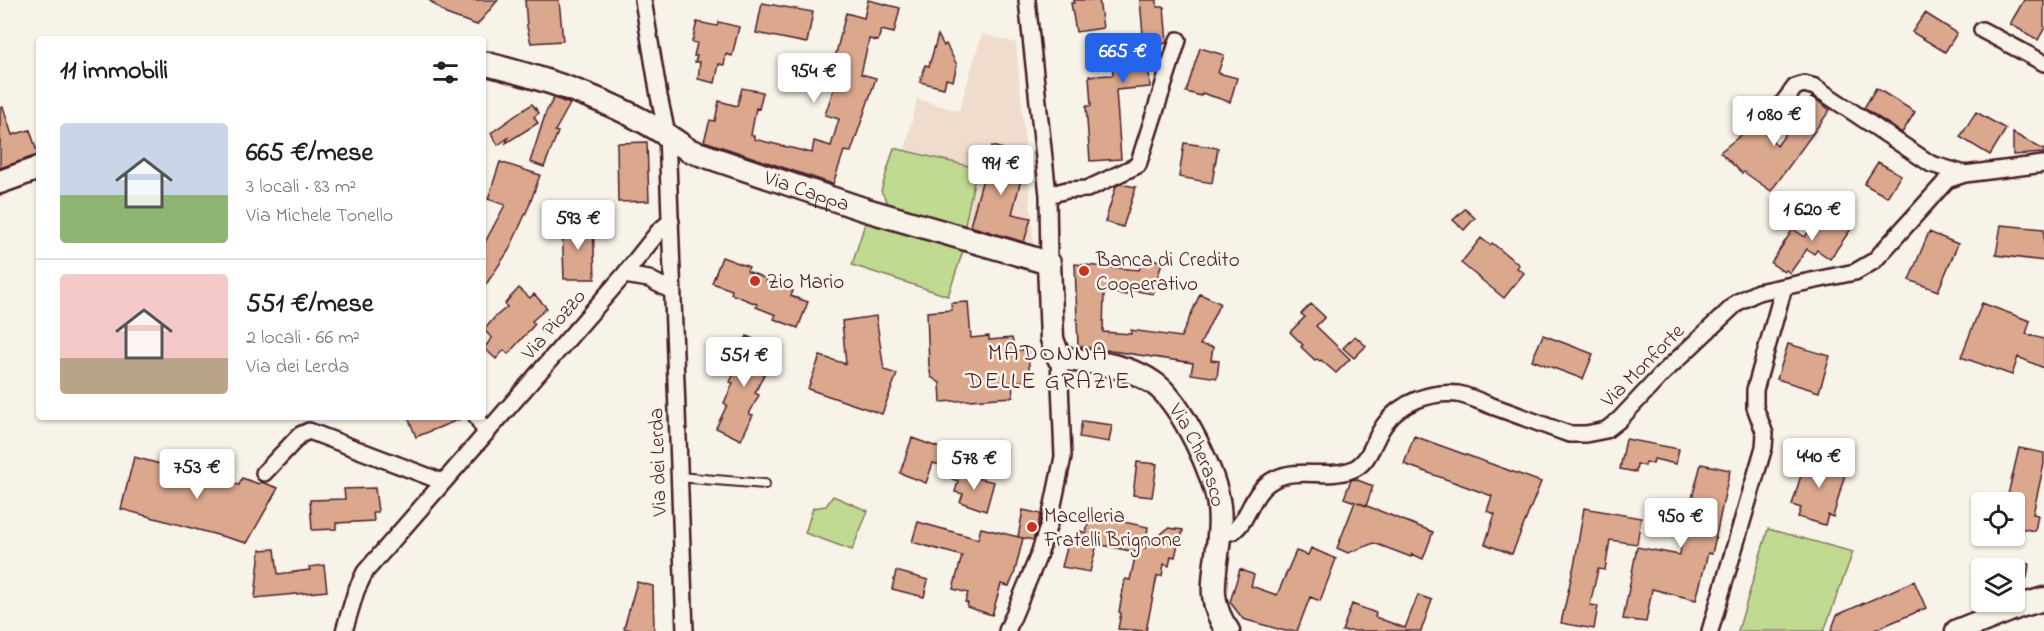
<!DOCTYPE html>
<html lang="it">
<head>
<meta charset="utf-8">
<style>
  :root { --surface:#fff; --page:#f6f6f6; --text:#222; --muted:#767676; --line:#e0e0e0; --accent:#2563eb }
  body { margin:0; font-family:"Indie Flower",sans-serif; background:var(--page); color:var(--text); height:100vh; display:flex; flex-direction:column; font-size:22px; white-space:nowrap }
  * { box-sizing:border-box; margin:0 }
  p { font-size:20px; color:var(--muted) }
  .icon { flex:none; width:33px; height:33px; fill:none; stroke:currentColor; stroke-width:2; stroke-linecap:round; stroke-linejoin:round }
  .map { position:relative; flex:1; overflow:hidden }
  .drawer { position:absolute; left:36px; top:36px; width:450px; height:384px; display:flex; flex-direction:column; background:var(--surface); border-radius:6px; box-shadow:0 2px 4px #0004 }
  .drawer>* { flex:none }
  .controls { position:absolute; left:1971px; top:492px; display:grid; gap:12px }
  .controls a { display:grid; place-items:center; width:54px; height:54px; border-radius:6px; background:var(--surface); box-shadow:0 2px 4px #0004; font-size:30px }
  .price { position:absolute; translate:-50% -51px; padding:0 14px; border-radius:6px; background:#fff; color:#222; font-size:20px; line-height:39px; filter:drop-shadow(0 2px 3px #0008) }
  .price::after { content:''; position:absolute; left:50%; top:36px; width:18px; height:14px; margin-left:-9px; background:inherit; clip-path:polygon(0 0,100% 0,50% 100%) }
  .price.active { background:var(--accent); color:#fff }
  ul { padding:0; list-style:none }
  li { display:flex; align-items:center; gap:18px; height:150px; padding:0 24px }
  li+li { border-top:2px solid var(--line) }
  li span { display:grid; place-items:center; flex:none; width:168px; height:120px; border-radius:6px; color:#555 }
  li>.icon { margin-inline-start:auto }
  span .icon { width:72px; height:72px; fill:#fffc; stroke-width:1 }
  li b { font-size:26px }
  h2 { display:flex; justify-content:space-between; align-items:center; height:72px; padding:0 24px; font-size:26px }
  .map>svg:first-child { display:block }
</style>
</head>
<body>
<div class="map">
<svg width="2044" height="631" viewBox="0 0 2044 631">
  <rect width="100%" height="100%" fill="#f7f3e8"/>
  <filter id="ink" filterUnits="userSpaceOnUse"><feTurbulence type="fractalNoise" baseFrequency=".0167" numOctaves="2"/><feDisplacementMap in="SourceGraphic" scale="12" xChannelSelector="R" yChannelSelector="G"/><feConvolveMatrix kernelMatrix="1 2 1 2 8 2 1 2 1" color-interpolation-filters="sRGB"/></filter>
  <g filter="url(#ink)">
    <path fill="#efdccd" d="M 982,34 L 1016,43 L 1034,245 L 966,229 L 978,168 L 905,150 L 917,99 L 959,111 Z"/>
    <path fill="#c0da91" stroke="#857c5e" stroke-width="1.5" d="M 894,148 L 977,168 L 964,229 L 893,212 L 881,191 Z
      M 866,220 L 963,251 L 948,296 L 852,265 Z
      M 833,496 L 868,511 L 852,550 L 805,533 L 813,508 L 826,506 Z
      M 1768,529 L 1853,552 L 1824,631 L 1738,631 Z"/>
    <path fill="#dba88e" stroke="#4a1f2b" stroke-width="1.5" d="M 429,0 L 498,0 L 477,25 L 446,14 Z
      M 525,0 L 559,0 L 563,41 L 531,43 L 527,27 Z
      M 868,0 L 900,8 L 894,33 L 881,30 L 878,41 L 869,39 L 861,74 L 876,78 L 851,152 L 844,151 L 833,184 L 704,141 L 710,120 L 715,121 L 719,101 L 737,106 L 742,88 L 763,92 L 759,109 L 756,108 L 751,135 L 754,136 L 754,139 L 812,153 L 814,141 L 831,146 L 839,119 L 825,115 L 835,85 L 827,83 L 831,66 L 833,66 L 846,13 L 864,18 Z
      M 1074,0 L 1099,0 L 1103,28 L 1076,32 L 1071,3 L 1074,3 Z
      M 1140,0 L 1157,0 L 1157,7 L 1164,7 L 1167,43 L 1155,45 L 1157,71 L 1149,72 L 1150,87 L 1116,90 L 1121,159 L 1090,161 L 1086,106 L 1091,106 L 1089,76 L 1113,75 L 1112,62 L 1136,59 L 1134,34 L 1143,34 Z
      M 2024,0 L 2044,0 L 2044,29 L 2038,40 L 2010,24 Z
      M 762,3 L 813,12 L 807,43 L 756,33 Z
      M 1925,13 L 1957,33 L 1945,52 L 1912,32 Z
      M 697,22 L 717,26 L 719,22 L 739,27 L 732,56 L 726,54 L 724,65 L 719,64 L 715,83 L 698,79 L 700,62 L 695,62 L 697,56 L 694,56 L 697,43 L 692,42 Z
      M 938,35 L 944,46 L 946,44 L 957,65 L 953,81 L 946,79 L 944,88 L 920,82 L 925,65 L 929,66 Z
      M 1200,48 L 1224,55 L 1218,73 L 1237,78 L 1230,102 L 1202,93 L 1201,96 L 1186,92 Z
      M 1876,88 L 1915,112 L 1902,133 L 1864,108 Z
      M 1812,97 L 1830,110 L 1771,191 L 1744,172 L 1742,173 L 1720,152 L 1757,122 L 1777,146 Z
      M 554,98 L 570,104 L 555,131 L 558,132 L 544,167 L 530,162 L 546,112 Z
      M 532,104 L 539,113 L 534,117 L 538,123 L 506,143 L 508,138 L 498,145 L 491,133 Z
      M 3,107 L 12,135 L 30,130 L 38,155 L 0,168 L 0,108 Z
      M 1976,112 L 2006,129 L 1990,155 L 1960,137 Z
      M 2013,133 L 2044,150 L 2044,153 L 2013,155 Z
      M 647,142 L 649,201 L 618,202 L 617,143 Z
      M 1184,143 L 1218,148 L 1212,183 L 1179,177 Z
      M 992,146 L 1025,155 L 1021,168 L 1024,168 L 1012,214 L 1031,218 L 1024,242 L 970,226 Z
      M 500,162 L 540,175 L 529,206 L 509,250 L 483,289 L 483,246 L 505,205 L 488,199 Z
      M 1878,162 L 1901,175 L 1887,197 L 1864,184 Z
      M 1120,184 L 1136,187 L 1123,227 L 1105,222 L 1116,186 Z
      M 1465,209 L 1475,218 L 1464,230 L 1453,220 Z
      M 1823,210 L 1851,229 L 1830,259 L 1817,250 L 1814,254 L 1807,249 L 1790,273 L 1786,270 L 1784,272 L 1771,263 L 1793,229 L 1805,237 Z
      M 562,223 L 593,223 L 595,279 L 564,279 Z
      M 2001,225 L 2044,229 L 2044,261 L 1996,255 Z
      M 1929,232 L 1958,244 L 1938,291 L 1909,280 Z
      M 1481,238 L 1490,245 L 1492,243 L 1519,265 L 1517,268 L 1524,273 L 1504,298 L 1461,263 Z
      M 1144,256 L 1162,262 L 1153,294 L 1126,289 L 1126,295 L 1104,291 L 1103,332 L 1131,334 L 1131,330 L 1181,337 L 1200,294 L 1220,303 L 1200,345 L 1213,347 L 1211,360 L 1219,361 L 1217,378 L 1191,374 L 1193,363 L 1078,346 L 1075,264 L 1139,270 Z
      M 722,257 L 749,267 L 747,271 L 767,279 L 766,282 L 793,291 L 791,296 L 808,302 L 798,328 L 774,319 L 776,315 L 756,307 L 757,304 L 731,294 L 732,290 L 712,283 Z
      M 519,288 L 530,298 L 534,294 L 547,308 L 532,321 L 535,324 L 508,354 L 504,350 L 496,359 L 484,348 L 492,338 L 484,330 L 495,317 L 507,307 L 505,304 L 507,301 Z
      M 968,302 L 971,338 L 989,336 L 989,340 L 1012,338 L 1015,350 L 1028,350 L 1030,381 L 1012,382 L 1013,397 L 941,402 L 940,383 L 931,377 L 929,366 L 927,312 L 952,310 L 951,303 Z
      M 1982,303 L 2030,321 L 2026,334 L 2044,339 L 2044,368 L 2018,357 L 2012,375 L 1961,357 Z
      M 1311,304 L 1325,317 L 1316,326 L 1350,359 L 1336,373 L 1321,360 L 1320,361 L 1317,359 L 1315,360 L 1301,347 L 1303,345 L 1290,332 L 1305,317 L 1301,314 Z
      M 876,316 L 884,370 L 897,374 L 882,414 L 808,389 L 820,356 L 846,364 L 842,321 Z
      M 1543,335 L 1593,354 L 1583,379 L 1532,360 Z
      M 747,336 L 772,348 L 763,366 L 767,368 L 755,393 L 759,395 L 749,414 L 753,415 L 741,440 L 716,428 L 727,405 L 724,403 L 733,383 L 730,382 L 742,357 L 737,355 Z
      M 1355,336 L 1366,346 L 1354,358 L 1343,348 Z
      M 1788,344 L 1830,356 L 1819,392 L 1777,379 Z
      M 408,417 L 465,417 L 416,437 Z
      M 1082,421 L 1112,425 L 1109,442 L 1079,437 Z
      M 1414,436 L 1541,482 L 1512,554 L 1485,544 L 1495,514 L 1487,511 L 1492,496 L 1404,464 Z
      M 912,438 L 951,452 L 946,467 L 933,463 L 926,483 L 900,473 Z
      M 1626,439 L 1679,449 L 1676,464 L 1654,459 L 1653,464 L 1646,462 L 1645,466 L 1637,464 L 1636,472 L 1620,469 Z
      M 2019,448 L 2044,453 L 2044,464 L 2033,514 L 2038,515 L 2035,531 L 2014,527 L 2014,502 L 2008,502 L 2007,499 Z
      M 1817,454 L 1844,462 L 1841,473 L 1845,474 L 1833,517 L 1828,515 L 1825,525 L 1798,517 L 1801,508 L 1792,505 L 1805,462 L 1814,465 Z
      M 134,457 L 239,485 L 242,478 L 259,484 L 260,482 L 264,483 L 278,488 L 247,543 L 121,509 Z
      M 1137,462 L 1157,464 L 1152,497 L 1133,495 Z
      M 1701,464 L 1730,470 L 1712,554 L 1708,553 L 1696,600 L 1652,589 L 1646,622 L 1623,619 L 1637,547 L 1680,555 L 1682,536 Z
      M 954,474 L 961,474 L 994,482 L 986,511 L 960,502 L 963,494 L 955,492 L 958,481 L 952,479 Z
      M 1355,479 L 1373,486 L 1366,506 L 1357,502 L 1433,532 L 1423,559 L 1412,554 L 1411,557 L 1374,543 L 1348,553 L 1337,548 L 1355,502 L 1344,498 L 1351,480 Z
      M 375,488 L 378,512 L 373,512 L 374,521 L 336,523 L 336,529 L 312,530 L 310,500 L 345,499 L 344,489 Z
      M 1584,508 L 1641,518 L 1637,544 L 1610,540 L 1605,570 L 1598,569 L 1590,605 L 1598,606 L 1594,629 L 1561,623 L 1575,561 Z
      M 1023,510 L 1041,514 L 1033,540 L 1018,537 Z
      M 1090,515 L 1148,527 L 1145,548 L 1168,528 L 1183,530 L 1180,545 L 1178,544 L 1175,557 L 1171,556 L 1169,566 L 1164,564 L 1162,576 L 1157,576 L 1146,631 L 1118,629 L 1121,613 L 1119,612 L 1125,579 L 1130,580 L 1135,557 L 1140,553 L 1097,544 L 1090,572 L 1062,567 L 1069,540 L 1078,542 L 1080,531 L 1086,533 Z
      M 918,522 L 978,539 L 981,528 L 1023,538 L 1014,575 L 1009,586 L 1001,584 L 992,615 L 967,607 L 968,603 L 965,602 L 968,593 L 953,589 L 962,556 L 912,542 Z
      M 1311,548 L 1336,559 L 1320,601 L 1310,597 L 1297,631 L 1285,631 L 1243,619 L 1230,602 L 1240,569 L 1254,575 L 1251,586 L 1277,595 L 1296,551 L 1308,555 Z
      M 275,549 L 278,574 L 310,570 L 309,567 L 324,565 L 327,591 L 255,598 L 260,550 Z
      M 2014,562 L 2029,564 L 2027,578 L 2014,576 Z
      M 896,571 L 928,580 L 924,597 L 892,589 Z
      M 1914,581 L 1926,608 L 1872,631 L 1831,631 L 1837,615 Z
      M 637,582 L 653,586 L 654,631 L 635,631 L 624,628 Z
      M 1418,595 L 1432,600 L 1421,631 L 1342,631 L 1352,604 L 1376,613 L 1375,617 L 1405,628 Z"/>
    <g fill="none" stroke-linecap="round" stroke-linejoin="round">
      <defs>
        <path id="lane" d="M 678,477 L 765,484"/>
        <path id="street" d="M 643,0 L 659,96 L 667,134 L 685,631
          M 1027,0 L 1048,195 L 1049,263
          M 1982,30 L 2044,63
          M 1771,119 L 1795,87 L 1804,84 L 1815,87 L 1931,164 L 1965,174
          M 1048,195 L 1067,190 L 1087,189 L 1138,165 L 1178,40
          M 624,275 L 649,279 L 672,291
          M 477,417 L 486,433
          M 264,473 L 300,435 L 309,431 L 443,482
          M 1219,534 C 1223,533 1229,533 1233,531 C 1250,520 1250,491 1275,479 C 1297,467 1327,479 1351,470 C 1371,463 1373,439 1385,424 C 1401,402 1431,391 1458,394 C 1469,396 1481,402 1492,406 C 1518,415 1543,425 1569,434 L 1586,434 L 1606,430 L 1619,420 L 1663,373 L 1738,302 L 1758,292 L 1855,272 L 1874,261 L 1947,180 L 1965,174 L 2044,164
          M 344,631 L 356,591 L 365,572 L 624,275 L 659,231 L 671,221
          M 1007,631 L 1038,557 L 1049,524 L 1063,457 L 1059,358
          M 1710,631 L 1764,447 L 1765,434 L 1755,407 L 1755,390 L 1784,287"/>
        <g id="secondary">
          <path id="s1" d="M 483,63 C 554,81 629,105 688,150 L 863,209 L 1049,263 L 1052,339 L 1059,358 C 1090,362 1128,364 1155,384 C 1181,403 1216,475 1219,507 C 1220,516 1220,526 1219,535 C 1217,571 1204,598 1228,631"/>
          <path d="M 0,182 L 39,168"/>
          <path d="M 1957,631 L 2020,606 L 2044,599"/>
        </g>
      </defs>
      <use href="#lane" stroke="#4a1f2b" stroke-width="12"/>
      <use href="#street" stroke="#4a1f2b" stroke-width="20"/>
      <use href="#secondary" stroke="#4a1f2b" stroke-width="27"/>
      <use href="#lane" stroke="#f7f3e8" stroke-width="8"/>
      <use href="#street" stroke="#f7f3e8" stroke-width="15"/>
      <use href="#secondary" stroke="#f7f3e8" stroke-width="22"/>
    </g>
  </g>
  <g fill="#c8321e" stroke="#f7f3e8" stroke-width="2">
    <circle cx="1084" cy="271" r="6"/>
    <circle cx="755" cy="281" r="6"/>
    <circle cx="1032" cy="527" r="6"/>
  </g>
  <g text-anchor="middle" stroke-width="5" stroke-linejoin="round" paint-order="stroke">
    <g font-size="21" fill="#4a1f2b" stroke="#f7f3e8">
      <text dy="7" stroke="none"><textPath href="#s1" startOffset="350">Via Cappa</textPath></text>
      <text transform="translate(553 324) rotate(-49)" y="7">Via Piozzo</text>
      <text transform="translate(1642 365) rotate(-45)" y="7">Via Monforte</text>
      <text dy="7" stroke="none"><textPath href="#s1" startOffset="884">Via Cherasco</textPath></text>
      <text transform="translate(657 462) rotate(-92)" y="7">Via dei Lerda</text>
    </g>
    <g font-size="21" fill="#4a1f2b" stroke="#f7f3e8" text-anchor="start">
      <text x="1096" y="266">Banca di Credito<tspan x="1096" dy="24">Cooperativo</tspan></text>
      <text x="767" y="288">Zio Mario</text>
      <text x="1044" y="522">Macelleria<tspan x="1044" dy="24">Fratelli Brignone</tspan></text>
    </g>
    <g font-size="24" letter-spacing="1.5" fill="#4a1f2b" stroke="#f7f3e8">
      <text x="1048" y="360">MADONNA<tspan x="1048" dy="28">DELLE GRAZIE</tspan></text>
    </g>
  </g>
</svg>
<div class="controls">
<a><svg class="icon" aria-label="locate" viewBox="0 0 24 24"><circle cx="12" cy="12" r="6"/><path d="M12 2v4M12 18v4M2 12h4M18 12h4"/></svg></a>
<a><svg class="icon" aria-label="layers" viewBox="0 0 24 24"><path d="M12 4l9 5-9 5-9-5zM3 14l9 5 9-5"/></svg></a>
</div>
<b class="price active" style="left:1123px;top:84px">665 €</b>
<b class="price" style="left:814px;top:104px">954 €</b>
<b class="price" style="left:1774px;top:147px">1 080 €</b>
<b class="price" style="left:1001px;top:196px">991 €</b>
<b class="price" style="left:1812px;top:242px">1 620 €</b>
<b class="price" style="left:578px;top:251px">593 €</b>
<b class="price" style="left:744px;top:388px">551 €</b>
<b class="price" style="left:1819px;top:489px">440 €</b>
<b class="price" style="left:974px;top:491px">578 €</b>
<b class="price" style="left:197px;top:500px">753 €</b>
<b class="price" style="left:1681px;top:549px">950 €</b>
<section class="drawer">
<h2>11 immobili<svg class="icon" aria-label="filters" viewBox="0 0 24 24"><path d="M4 7h16M4 17h16"/><circle cx="9" cy="7" r="2"/><circle cx="15" cy="17" r="2"/></svg></h2>
<ul>
<li><span style="background:linear-gradient(#c9d6e8 60%,#8fb573 0)"><svg class="icon" aria-label="home" viewBox="0 0 24 24"><path d="M3 11l9-7 9 7M6 9v11h12V9"/></svg></span><div><b>665 €/mese</b><p>3 locali · 83 m²</p><p>Via Michele Tonello</p></div></li>
<li><span style="background:linear-gradient(#f6c9c9 70%,#b9a48a 0)"><svg class="icon" aria-label="home" viewBox="0 0 24 24"><path d="M3 11l9-7 9 7M6 9v11h12V9"/></svg></span><div><b>551 €/mese</b><p>2 locali · 66 m²</p><p>Via dei Lerda</p></div></li>
</ul>
</section>
</div>
</body>
</html>
